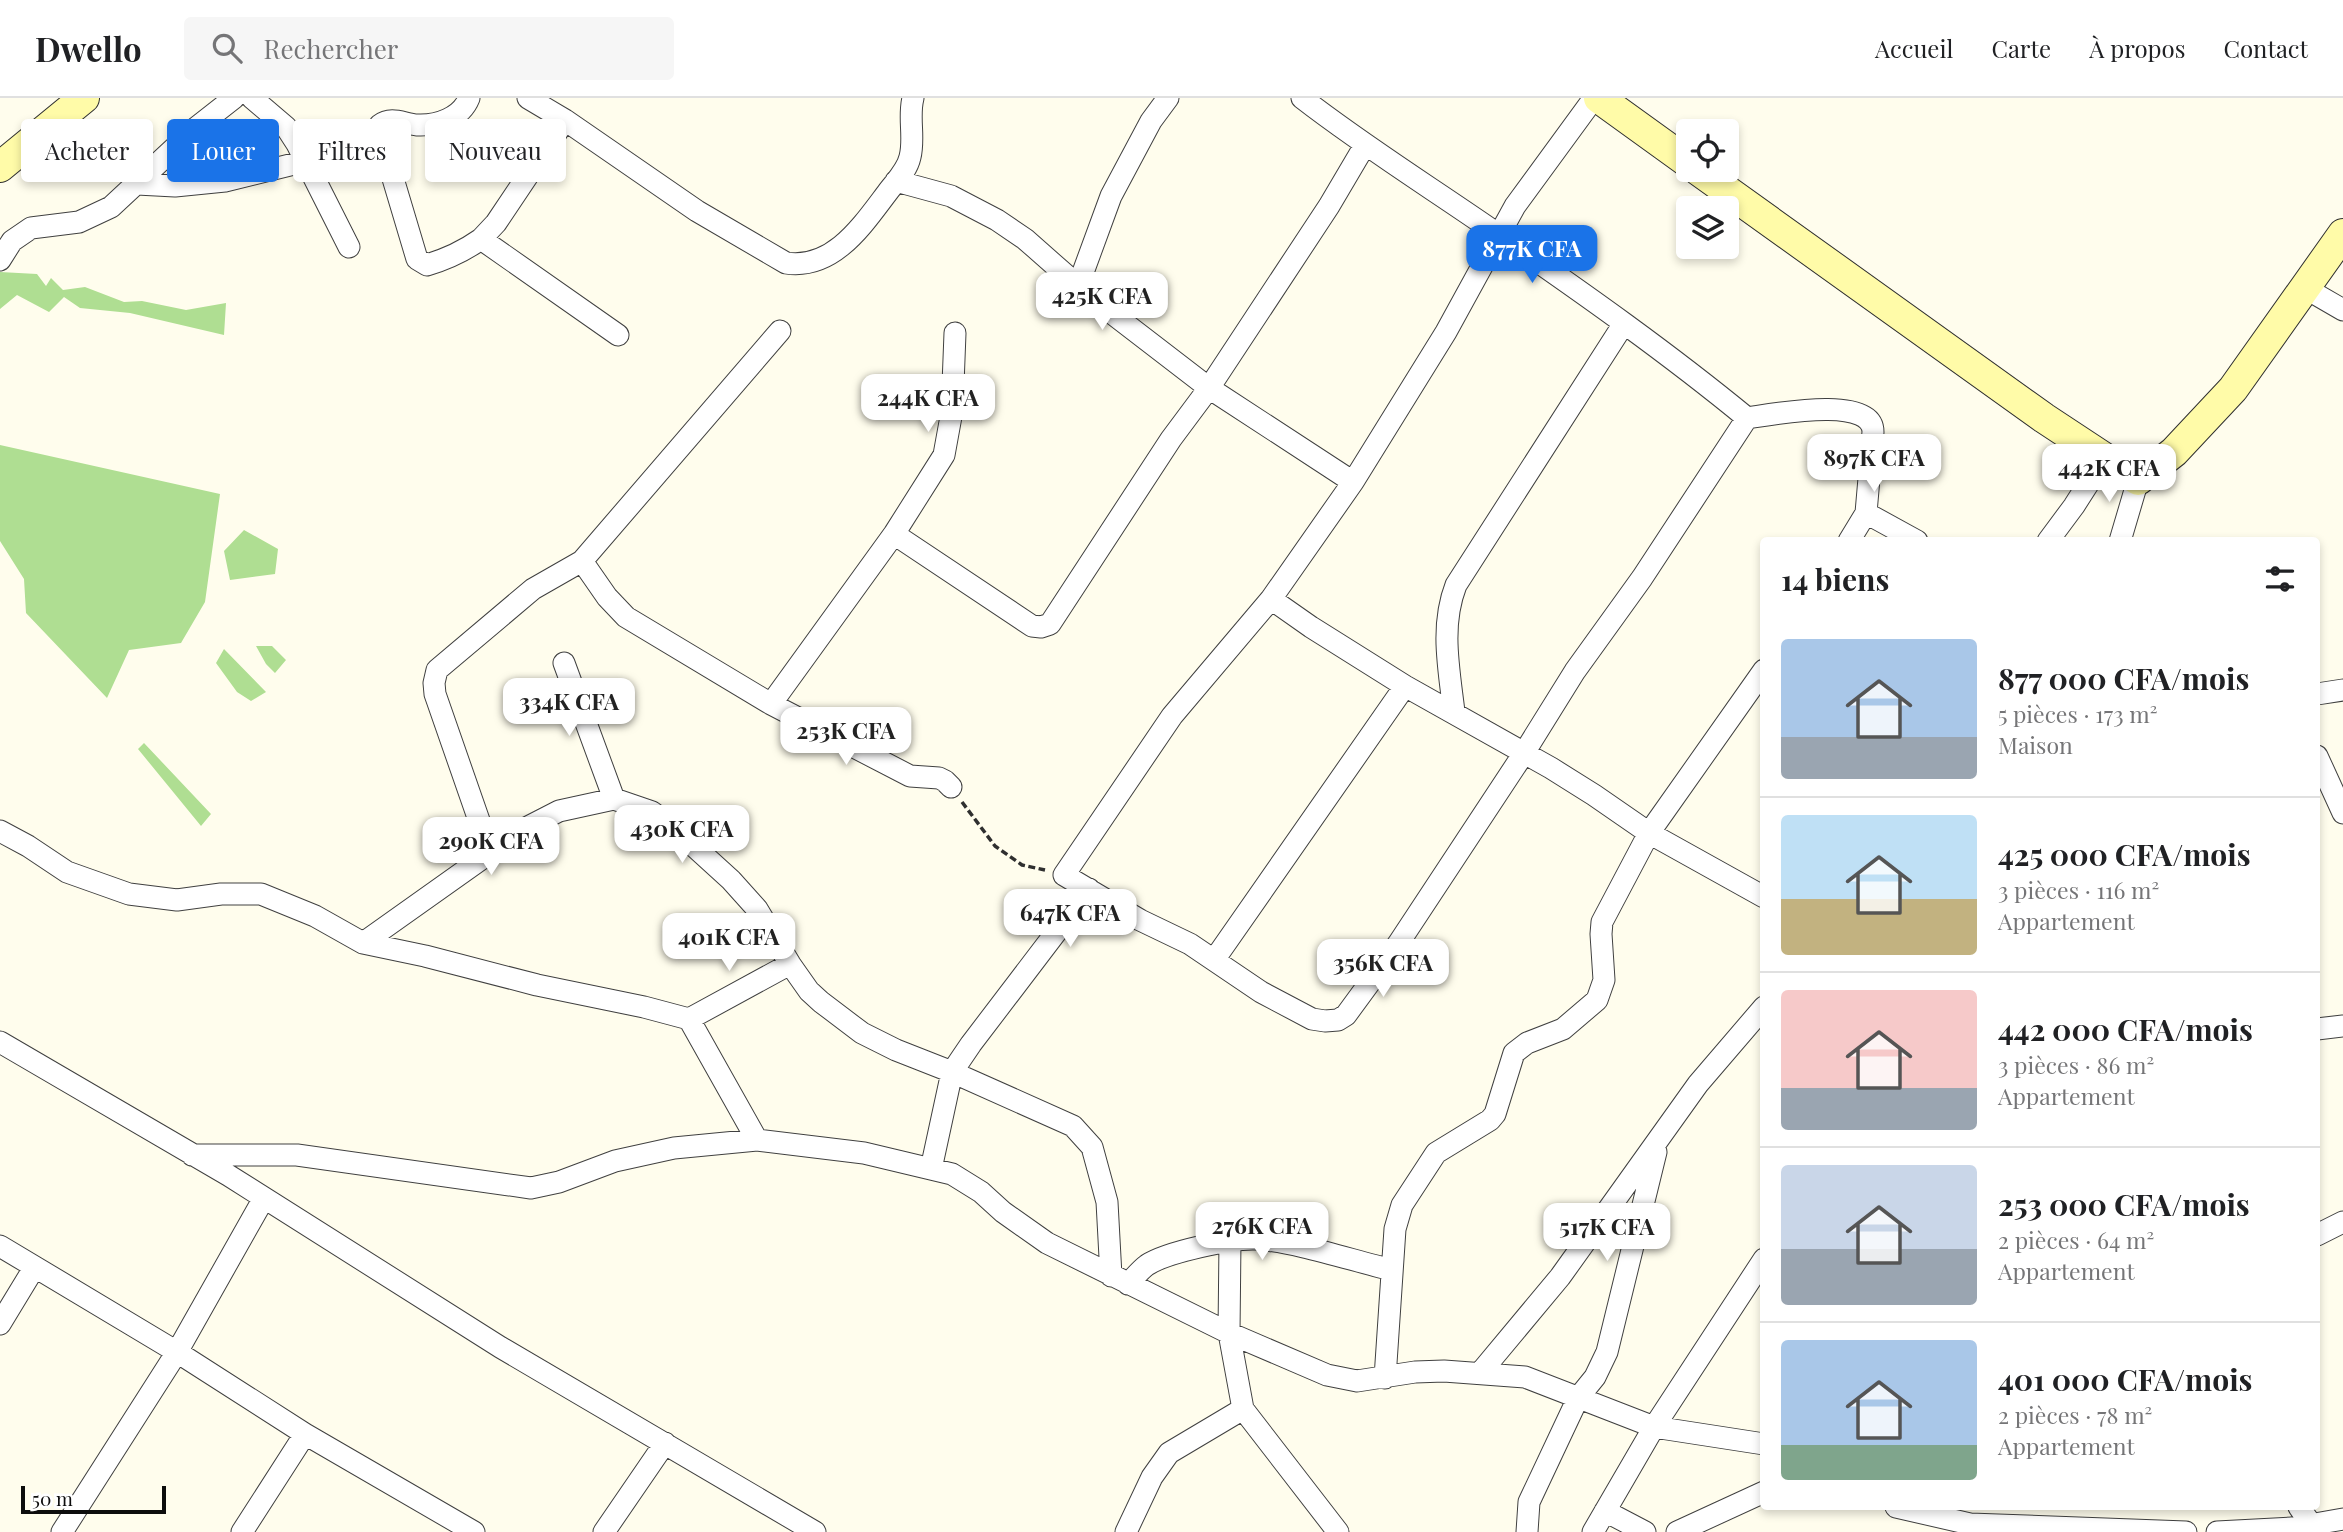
<!DOCTYPE html>
<html lang="fr">
<head>
<meta charset="utf-8">
<style>
  :root { --surface:#fff; --page:#f6f6f6; --text:#202124; --muted:#757577; --line:#e0e0e0; --accent:#1a73e8 }
  body { margin:0; font-family:"Playfair Display",serif; background:var(--page); color:var(--text); height:100vh; display:flex; flex-direction:column; font-size:26px; white-space:nowrap }
  * { box-sizing:border-box; margin:0 }
  p { font-size:23px; color:var(--muted) }
  .icon { flex:none; width:38px; height:38px; fill:none; stroke:currentColor; stroke-width:2; stroke-linecap:round; stroke-linejoin:round }
  .map { position:relative; flex:1; overflow:hidden }
  .panel { position:absolute; left:1760px; top:439px; width:560px; height:973px; display:flex; flex-direction:column; background:var(--surface); border-radius:7px; box-shadow:0 4px 10px #0003 }
  .panel>* { flex:none }
  .hud { position:absolute; left:21px; top:21px; width:665px; height:63px; display:flex; gap:14px }
  .fabs { position:absolute; left:1676px; top:21px; display:grid; gap:14px }
  .fabs a { display:grid; place-items:center; width:63px; height:63px; border-radius:7px; background:var(--surface); box-shadow:0 4px 10px #0003; font-size:35px }
  .scale { position:absolute; left:21px; bottom:18px; width:145px; box-sizing:border-box; padding-left:7px; border:4px solid #0d0d0d; border-top:0; font-size:19px; line-height:24px; white-space:nowrap; color:#0d0d0d; -webkit-text-stroke:5px #fff; paint-order:stroke }
  .price { position:absolute; translate:-50% -60px; padding:0 16px; border-radius:14px; background:#fff; color:#222; font-size:23px; line-height:46px; filter:drop-shadow(0 2px 4px #0008) }
  .price::after { content:''; position:absolute; left:50%; top:42px; width:21px; height:16px; margin-left:-10px; background:inherit; clip-path:polygon(0 0,100% 0,50% 100%) }
  .price.active { background:var(--accent); color:#fff }
  ul { padding:0; list-style:none }
  li { display:flex; align-items:center; gap:21px; height:175px; padding:0 21px }
  li+li { border-top:2px solid var(--line) }
  li span { display:grid; place-items:center; flex:none; width:196px; height:140px; border-radius:7px; color:#555 }
  li>.icon { margin-inline-start:auto }
  span .icon { width:84px; height:84px; fill:#fffc; stroke-width:1 }
  li b { font-size:30px }
  h2 { display:flex; justify-content:space-between; align-items:center; height:84px; padding:0 21px; font-size:30px }
  .pill { padding:0 24px; border-radius:7px; background:var(--surface); box-shadow:0 4px 10px #0003; font-size:24px; line-height:63px }
  .pill.active { background:var(--accent); color:#fff }
  header { display:flex; align-items:center; gap:42px; box-sizing:border-box; height:98px; padding:0 35px; background:var(--surface); border-bottom:2px solid var(--line) }
  header strong { font-size:33px }
  nav { display:flex; gap:38px; margin-inline-start:auto; font-size:24px }
  .search { width:490px; height:63px; background:var(--page); display:flex; align-items:center; gap:18px; box-sizing:border-box; padding:0 24px; border-radius:7px; color:var(--muted); font-size:26px }
  .map>svg:first-child { display:block }
</style>
</head>
<body>
<header>
<strong>Dwello</strong>
<div class="search"><svg class="icon" aria-label="search" viewBox="0 0 24 24"><circle cx="10" cy="10" r="6"/><path d="M15 15l6 6"/></svg>Rechercher</div>
<nav><a>Accueil</a><a>Carte</a><a>À propos</a><a>Contact</a></nav>
</header>
<div class="map">
<svg width="2343" height="1434" viewBox="0 0 2343 1434">
  <rect width="100%" height="100%" fill="#fffded"/>
  <path fill="#afde92" d="M 0,174 L 37,176 L 46,188 L 51,180 L 63,192 L 85,189 L 124,204 L 142,203 L 186,212 L 226,205 L 224,237 L 130,215 L 80,210 L 64,199 L 49,214 L 17,197 L 0,211 Z
    M 0,347 L 220,396 L 205,504 L 181,545 L 129,552 L 107,600 L 26,515 L 24,481 L 0,443 Z
    M 244,432 L 278,451 L 275,476 L 230,482 L 224,453 Z
    M 256,548 L 272,548 L 286,562 L 275,575 L 266,566 Z
    M 224,551 L 266,594 L 251,603 L 237,594 L 216,565 Z
    M 144,645 L 211,716 L 201,728 L 138,651 Z"/>
  <g fill="none" stroke-linecap="round" stroke-linejoin="round">
    <defs>
      <path id="street" d="M 252,0 L 286,29 L 297,46 L 349,149
        M 469,0 C 461,20 437,28 417,27 C 404,26 391,18 380,27 L 380,37 L 417,161 L 427,167 C 447,161 464,153 481,141 L 618,237
        M 1302,0 C 1365,49 1433,91 1499,137 C 1583,195 1668,255 1747,320
        M 1594,0 L 1515,108 L 1446,234 L 1353,384 L 1271,501 L 1311,529 L 1405,588 L 1551,670 L 1594,697 L 1649,735 L 1764,799
        M 565,22 L 697,113 L 786,165 C 833,172 862,128 887,95 C 895,84 907,73 910,59 C 915,40 908,19 913,0
        M 896,83 L 951,98 L 997,122 L 1025,141 L 1092,200 L 1209,290 L 1353,384
        M 137,86 L 175,88 L 225,83 L 306,63
        M 481,141 L 496,125 L 565,22 L 528,0
        M 0,162 L 12,143 L 31,130 L 79,124 L 111,109 L 197,29 L 234,0
        M 1078,188 L 1111,98 L 1151,23 L 1168,0
        M 2305,190 L 2343,212
        M 894,436 L 1032,528 L 1041,529 L 1050,526 L 1171,341 L 1209,290 L 1329,108 L 1365,47
        M 1849,443 L 1866,415 L 1917,443
        M 2048,443 L 2074,408 L 2104,361
        M 2120,443 L 2138,382
        M 582,463 L 607,499 L 626,519 L 771,606 L 910,678 L 939,680 L 945,683 L 951,689
        M 1271,501 L 1172,618 L 1064,777 L 1140,822 L 1190,846 L 1261,894 L 1312,921 L 1325,923 L 1338,922 L 1346,917 L 1398,846 L 1524,655 L 1575,573 L 1642,480 L 1747,320 C 1770,317 1873,296 1873,334 L 1866,415
        M 564,565 L 614,701
        M 2317,596 L 2343,592
        M 771,606 L 894,436 L 944,357 L 952,313 L 955,235
        M 1454,614 C 1449,571 1440,528 1456,487 L 1623,227
        M 2317,658 L 2343,715
        M 0,733 L 28,748 L 67,774 L 129,796 L 177,802 L 221,796 L 261,796 L 315,818 L 363,845 L 425,858 L 537,887 L 644,909 L 689,921 L 757,1042
        M 490,754 L 435,596 L 434,585 L 437,572 L 533,491 L 582,463 L 780,233
        M 363,845 L 522,732 L 559,713 L 614,701 L 652,714 L 675,731 L 731,782 L 757,811 L 790,866 L 809,893 L 821,904 L 862,935 L 896,952 L 952,974 L 1073,1028 L 1092,1049 L 1107,1104 L 1111,1178
        M 1214,862 L 1405,588
        M 689,921 L 790,866
        M 2317,931 L 2343,928
        M 0,944 L 228,1077 L 500,1249 L 815,1434
        M 192,1057 L 297,1057 L 531,1090 L 559,1084 L 615,1063 L 674,1050 L 757,1042 L 864,1055 L 952,1076 L 981,1094 L 1003,1114 L 1047,1145 L 1229,1235 L 1327,1277 L 1357,1283 L 1415,1274 L 1444,1273 L 1525,1279 L 1654,1329 L 1764,1346
        M 931,1071 L 952,974 L 971,946 L 1089,791
        M 2317,1137 L 2343,1124
        M 1230,1143 L 1229,1235 L 1243,1311 L 1338,1434
        M 0,1148 L 177,1254 L 305,1336 L 474,1434
        M 1128,1186 C 1134,1180 1140,1172 1147,1167 C 1167,1154 1232,1140 1256,1141 C 1298,1144 1350,1162 1392,1172
        M 0,1226 L 34,1170
        M 1480,1275 L 1560,1179 L 1698,986 L 1764,909
        M 1385,1280 L 1395,1131 L 1402,1107 L 1436,1055 L 1490,1022 L 1495,1016 L 1514,955 L 1527,945 L 1563,931 L 1597,902 L 1604,882 L 1601,836 L 1602,824 L 1649,735 L 1764,572
        M 1896,1409 L 1970,1426 L 2186,1434
        M 2299,1409 L 2311,1426
        M 1605,1413 L 1645,1434
        M 62,1434 L 177,1254 L 264,1100
        M 242,1434 L 305,1336
        M 604,1434 L 665,1345
        M 1126,1434 L 1152,1379 L 1169,1355 L 1243,1311
        M 1527,1434 L 1529,1404 L 1578,1300 L 1595,1279 L 1607,1254 L 1656,1054
        M 1593,1434 L 1654,1329 L 1764,1161
        M 1677,1434 L 1764,1394
        M 2217,1434 L 2292,1430 L 2343,1421"/>
      <path id="secondary" d="M 1599,0 L 1689,65
        M 0,69 L 84,0
        M 1698,72 L 2044,320 L 2138,382 L 2174,354 L 2233,291 L 2343,136"/>
    </defs>
    <use href="#street" stroke="#404040" stroke-width="23"/>
    <use href="#secondary" stroke="#2f2f2f" stroke-width="32"/>
    <path stroke="#2f2f2f" stroke-width="3.5" stroke-dasharray="7 3.5" stroke-linecap="butt" d="M 962,704 L 995,748 L 1022,767 L 1045,772"/>
    <use href="#street" stroke="#fff" stroke-width="21"/>
    <use href="#secondary" stroke="#fffba8" stroke-width="30"/>
  </g>
</svg>
<div class="fabs">
<a><svg class="icon" aria-label="locate" viewBox="0 0 24 24"><circle cx="12" cy="12" r="6"/><path d="M12 2v4M12 18v4M2 12h4M18 12h4"/></svg></a>
<a><svg class="icon" aria-label="layers" viewBox="0 0 24 24"><path d="M12 4l9 5-9 5-9-5zM3 14l9 5 9-5"/></svg></a>
</div>
<div class="scale">50 m</div>
<b class="price active" style="left:1532px;top:187px">877K CFA</b>
<b class="price" style="left:1102px;top:234px">425K CFA</b>
<b class="price" style="left:928px;top:336px">244K CFA</b>
<b class="price" style="left:1874px;top:396px">897K CFA</b>
<b class="price" style="left:2109px;top:406px">442K CFA</b>
<b class="price" style="left:569px;top:640px">334K CFA</b>
<b class="price" style="left:846px;top:669px">253K CFA</b>
<b class="price" style="left:682px;top:767px">430K CFA</b>
<b class="price" style="left:491px;top:779px">290K CFA</b>
<b class="price" style="left:1070px;top:851px">647K CFA</b>
<b class="price" style="left:729px;top:875px">401K CFA</b>
<b class="price" style="left:1383px;top:901px">356K CFA</b>
<b class="price" style="left:1262px;top:1164px">276K CFA</b>
<b class="price" style="left:1607px;top:1165px">517K CFA</b>
<div class="hud">
<a class="pill">Acheter</a>
<a class="pill active">Louer</a>
<a class="pill">Filtres</a>
<a class="pill">Nouveau</a>
</div>
<section class="panel">
<h2>14 biens<svg class="icon" aria-label="filters" viewBox="0 0 24 24"><path d="M4 7h16M4 17h16"/><circle cx="9" cy="7" r="2"/><circle cx="15" cy="17" r="2"/></svg></h2>
<ul>
<li><span style="background:linear-gradient(#a9c7e8 70%,#9aa5b1 0)"><svg class="icon" aria-label="home" viewBox="0 0 24 24"><path d="M3 11l9-7 9 7M6 9v11h12V9"/></svg></span><div><b>877 000 CFA/mois</b><p>5 pièces · 173 m²</p><p>Maison</p></div></li>
<li><span style="background:linear-gradient(#bfe0f5 60%,#c2b280 0)"><svg class="icon" aria-label="home" viewBox="0 0 24 24"><path d="M3 11l9-7 9 7M6 9v11h12V9"/></svg></span><div><b>425 000 CFA/mois</b><p>3 pièces · 116 m²</p><p>Appartement</p></div></li>
<li><span style="background:linear-gradient(#f6c9c9 70%,#9aa5b1 0)"><svg class="icon" aria-label="home" viewBox="0 0 24 24"><path d="M3 11l9-7 9 7M6 9v11h12V9"/></svg></span><div><b>442 000 CFA/mois</b><p>3 pièces · 86 m²</p><p>Appartement</p></div></li>
<li><span style="background:linear-gradient(#c9d6e8 60%,#9aa5b1 0)"><svg class="icon" aria-label="home" viewBox="0 0 24 24"><path d="M3 11l9-7 9 7M6 9v11h12V9"/></svg></span><div><b>253 000 CFA/mois</b><p>2 pièces · 64 m²</p><p>Appartement</p></div></li>
<li><span style="background:linear-gradient(#a9c7e8 75%,#7fa58c 0)"><svg class="icon" aria-label="home" viewBox="0 0 24 24"><path d="M3 11l9-7 9 7M6 9v11h12V9"/></svg></span><div><b>401 000 CFA/mois</b><p>2 pièces · 78 m²</p><p>Appartement</p></div></li>
</ul>
</section>
</div>
</body>
</html>
